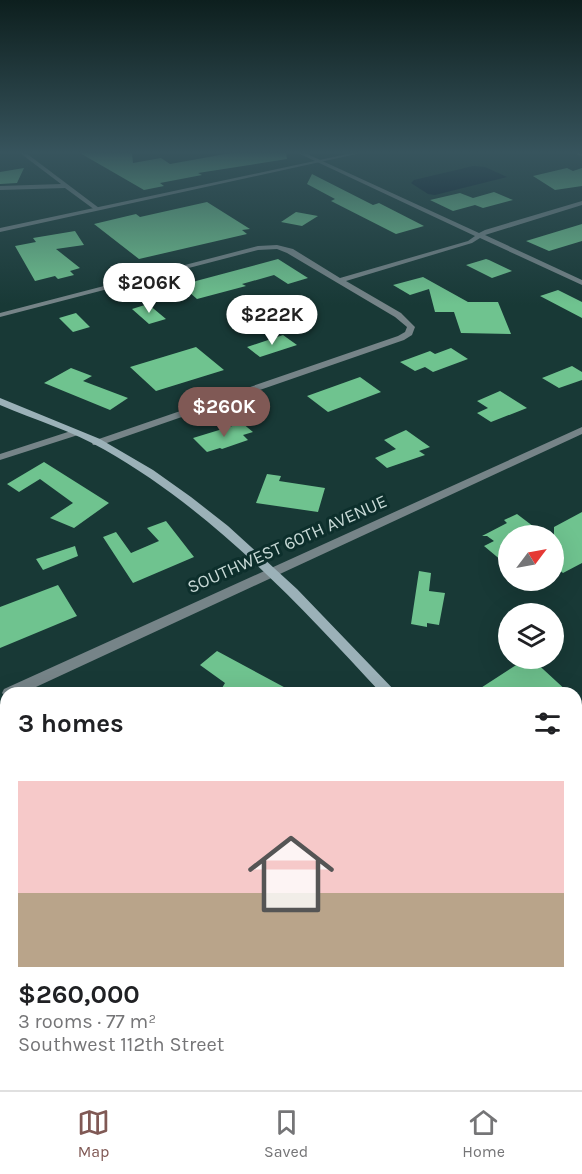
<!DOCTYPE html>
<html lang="en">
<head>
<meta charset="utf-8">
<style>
  :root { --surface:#fff; --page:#f6f6f6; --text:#202124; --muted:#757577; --line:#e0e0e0; --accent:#805955 }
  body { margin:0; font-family:Karla,sans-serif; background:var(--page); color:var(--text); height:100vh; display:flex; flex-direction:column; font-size:22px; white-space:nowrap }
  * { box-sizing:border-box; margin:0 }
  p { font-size:20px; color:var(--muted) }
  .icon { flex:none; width:33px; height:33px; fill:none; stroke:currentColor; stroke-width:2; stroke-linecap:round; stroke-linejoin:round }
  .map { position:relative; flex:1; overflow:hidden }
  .drawer { position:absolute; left:0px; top:687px; width:582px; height:404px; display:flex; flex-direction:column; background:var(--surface); border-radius:18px 18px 0 0; box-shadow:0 6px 24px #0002 }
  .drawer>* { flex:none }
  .needle { width:39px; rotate:58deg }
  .fabs { position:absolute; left:498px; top:525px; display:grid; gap:12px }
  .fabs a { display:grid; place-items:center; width:66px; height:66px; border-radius:50%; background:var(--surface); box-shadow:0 6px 24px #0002; font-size:30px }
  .price { position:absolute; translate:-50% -51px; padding:0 14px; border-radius:21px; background:#fff; color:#222; font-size:20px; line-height:39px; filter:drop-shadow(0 2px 3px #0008) }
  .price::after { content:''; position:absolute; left:50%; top:36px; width:18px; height:14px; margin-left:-9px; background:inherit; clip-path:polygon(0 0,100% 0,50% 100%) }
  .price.active { background:var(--accent); color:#fff }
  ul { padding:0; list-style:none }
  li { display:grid; align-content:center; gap:12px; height:318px; padding:0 18px }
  li span { display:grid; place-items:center; height:186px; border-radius:0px; color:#555 }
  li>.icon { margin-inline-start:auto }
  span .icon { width:108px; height:108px; fill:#fffc; stroke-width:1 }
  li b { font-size:26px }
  h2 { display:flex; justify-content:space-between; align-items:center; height:72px; padding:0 18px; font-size:26px }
  .dock { display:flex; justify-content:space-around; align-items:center; height:84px; border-top:2px solid var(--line); background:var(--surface); font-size:16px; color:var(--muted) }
  .dock a { display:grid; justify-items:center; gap:3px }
  .dock .active { color:var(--accent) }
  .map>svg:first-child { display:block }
</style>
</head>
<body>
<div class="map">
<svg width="582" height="1090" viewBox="0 0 582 1090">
  <rect width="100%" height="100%" fill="#183936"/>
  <path fill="#05172a" d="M 473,166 L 485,167 L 507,177 L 435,195 L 428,194 L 411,183 L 414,180 Z"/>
  <path fill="#6fc38f" d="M 80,153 L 132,153 L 133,163 L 161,158 L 170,164 L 231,153 L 286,153 L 287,159 L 198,173 L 202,175 L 160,183 L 164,186 L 144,190 Z
    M 24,168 L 17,183 L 0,184 L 0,172 Z
    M 567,168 L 573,171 L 582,168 L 582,186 L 555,190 L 533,176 Z
    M 312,174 L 373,205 L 379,203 L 424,226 L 396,234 L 331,201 L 335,199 L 307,184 Z
    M 494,192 L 513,200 L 483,208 L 475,205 L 453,211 L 430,200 L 460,193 L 473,198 Z
    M 207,202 L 250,229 L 242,230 L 247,234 L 139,259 L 94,224 L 136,214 L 140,217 Z
    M 296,212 L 318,216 L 302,226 L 281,222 Z
    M 582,224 L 582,241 L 549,251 L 526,241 Z
    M 75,231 L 84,245 L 56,249 L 80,268 L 70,271 L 74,275 L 58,279 L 55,276 L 35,281 L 15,246 L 36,242 L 33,238 Z
    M 278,259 L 308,278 L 288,284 L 274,275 L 242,284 L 246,286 L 197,299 L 181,285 Z
    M 486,259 L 489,260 L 512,271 L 492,278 L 466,265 Z
    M 423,277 L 468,302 L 498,302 L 511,334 L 461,333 L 454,312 L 435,312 L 429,289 L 410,295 L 393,285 Z
    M 558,290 L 582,302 L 582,318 L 540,296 Z
    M 148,304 L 166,319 L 149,324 L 132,309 Z
    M 76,313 L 90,327 L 73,332 L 59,318 Z
    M 283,335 L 297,345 L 260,357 L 247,347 Z
    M 196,347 L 224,370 L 156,391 L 130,367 Z
    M 451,348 L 468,359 L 433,372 L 425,367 L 415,371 L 400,362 L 430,351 L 435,354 Z
    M 572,366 L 582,372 L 582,380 L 559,388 L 542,378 Z
    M 71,368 L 92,376 L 83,381 L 128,398 L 110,410 L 44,383 Z
    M 360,377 L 381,392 L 328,412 L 307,396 Z
    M 500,391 L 527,408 L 491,422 L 477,413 L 488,408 L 477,401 Z
    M 242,423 L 253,432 L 243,435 L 248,440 L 222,449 L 220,448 L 207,452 L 193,438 Z
    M 406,430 L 430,447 L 419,451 L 425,455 L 387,468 L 375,458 L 396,449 L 384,440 Z
    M 44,462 L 109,503 L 74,528 L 50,518 L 73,503 L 40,479 L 19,492 L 7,484 Z
    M 267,474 L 281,476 L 279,481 L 325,488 L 318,512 L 256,503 Z
    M 582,512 L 582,563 L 563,573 L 554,566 L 554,527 Z
    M 517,514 L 546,536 L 508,536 L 508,566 L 484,546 L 494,541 L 487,536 L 482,536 L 507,523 L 504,520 Z
    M 166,521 L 194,557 L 133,583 L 103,537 L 116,532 L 131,553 L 159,541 L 147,528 Z
    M 75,546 L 78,556 L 43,570 L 36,559 Z
    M 419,571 L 431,573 L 429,591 L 445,593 L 439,625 L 427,623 L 427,627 L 411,624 Z
    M 58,585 L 77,616 L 0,648 L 0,607 Z
    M 217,651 L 295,693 L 219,693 L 225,683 L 200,665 Z
    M 527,658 L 531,658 L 569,693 L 473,693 Z"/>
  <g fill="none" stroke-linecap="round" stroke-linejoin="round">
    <path fill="#768488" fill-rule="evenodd" d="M 20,153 L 26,153 L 99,208 L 99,210 L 95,210 L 65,188 L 0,190 L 0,186 L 61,184 Z
      M 298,153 L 305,153 L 479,233 L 485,230 L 582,201 L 582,205 L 485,235 L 582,280 L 582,285 L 480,238 L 472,243 L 346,281 L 401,313 L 415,327 L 412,335 L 404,340 L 101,445 L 93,445 L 92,443 L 93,441 L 398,336 L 405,332 L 407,327 L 395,317 L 287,253 L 277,249 L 258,250 L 0,317 L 0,313 L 258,246 L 277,245 L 293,249 L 340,278 L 468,241 L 475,236 Z
      M 575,153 L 582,153 L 582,156 L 576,154 Z
      M 582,427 L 582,434 L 23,693 L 6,693 L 6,698 L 2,693 L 4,689 Z
      M 74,430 L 78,431 L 78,435 L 0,460 L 0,454 Z
      M 0,704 L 6,707 L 6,729 L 0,726 Z
      M 576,810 L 582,811 L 582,827 L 576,826 Z
      M 168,1084 L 189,1084 L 190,1090 L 170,1090 Z"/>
    <path fill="#768488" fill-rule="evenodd" d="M 352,153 L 361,153 L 0,232 L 0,228 Z"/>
    <path fill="#9bb1b8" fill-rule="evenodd" d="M 0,398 L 100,439 L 153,470 L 191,497 L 228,526 L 297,589 L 397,693 L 381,693 C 298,603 212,511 105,450 C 72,431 35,420 0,405 Z
      M 576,883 L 582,886 L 582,907 L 576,904 Z"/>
  </g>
  <linearGradient id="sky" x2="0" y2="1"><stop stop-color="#0d1f1e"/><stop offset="0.5" stop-color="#37545d"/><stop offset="1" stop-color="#37545d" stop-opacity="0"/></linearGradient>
  <rect width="582" height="305" fill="url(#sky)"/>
  <g text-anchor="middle" stroke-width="6" stroke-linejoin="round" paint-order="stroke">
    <g font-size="18" fill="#c7d9d6" stroke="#0d2f2c">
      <text transform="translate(287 544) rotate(-24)" y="6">SOUTHWEST 60TH AVENUE</text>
    </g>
  </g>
</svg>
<div class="fabs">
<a><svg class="needle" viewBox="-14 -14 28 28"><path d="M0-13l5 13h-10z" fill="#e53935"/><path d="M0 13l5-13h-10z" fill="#757577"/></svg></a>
<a><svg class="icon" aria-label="layers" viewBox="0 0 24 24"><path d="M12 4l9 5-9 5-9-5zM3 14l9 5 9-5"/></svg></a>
</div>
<b class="price" style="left:149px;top:314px">$206K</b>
<b class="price" style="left:272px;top:346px">$222K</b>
<b class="price active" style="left:224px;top:438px">$260K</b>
<section class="drawer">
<h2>3 homes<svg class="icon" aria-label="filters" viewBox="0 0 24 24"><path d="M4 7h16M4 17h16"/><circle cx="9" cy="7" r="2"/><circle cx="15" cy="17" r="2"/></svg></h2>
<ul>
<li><span style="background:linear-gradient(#f6c9c9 60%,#b9a48a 0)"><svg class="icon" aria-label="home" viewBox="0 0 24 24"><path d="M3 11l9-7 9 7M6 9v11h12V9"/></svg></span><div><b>$260,000</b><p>3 rooms · 77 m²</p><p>Southwest 112th Street</p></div></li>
</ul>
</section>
</div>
<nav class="dock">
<a class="active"><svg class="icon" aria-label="map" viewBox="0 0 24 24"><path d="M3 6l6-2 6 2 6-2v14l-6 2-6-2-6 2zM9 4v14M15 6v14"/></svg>Map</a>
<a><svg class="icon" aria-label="saved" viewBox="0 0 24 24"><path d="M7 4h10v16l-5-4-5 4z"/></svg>Saved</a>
<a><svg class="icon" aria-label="home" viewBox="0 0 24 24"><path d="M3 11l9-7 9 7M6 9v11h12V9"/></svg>Home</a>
</nav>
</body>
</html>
